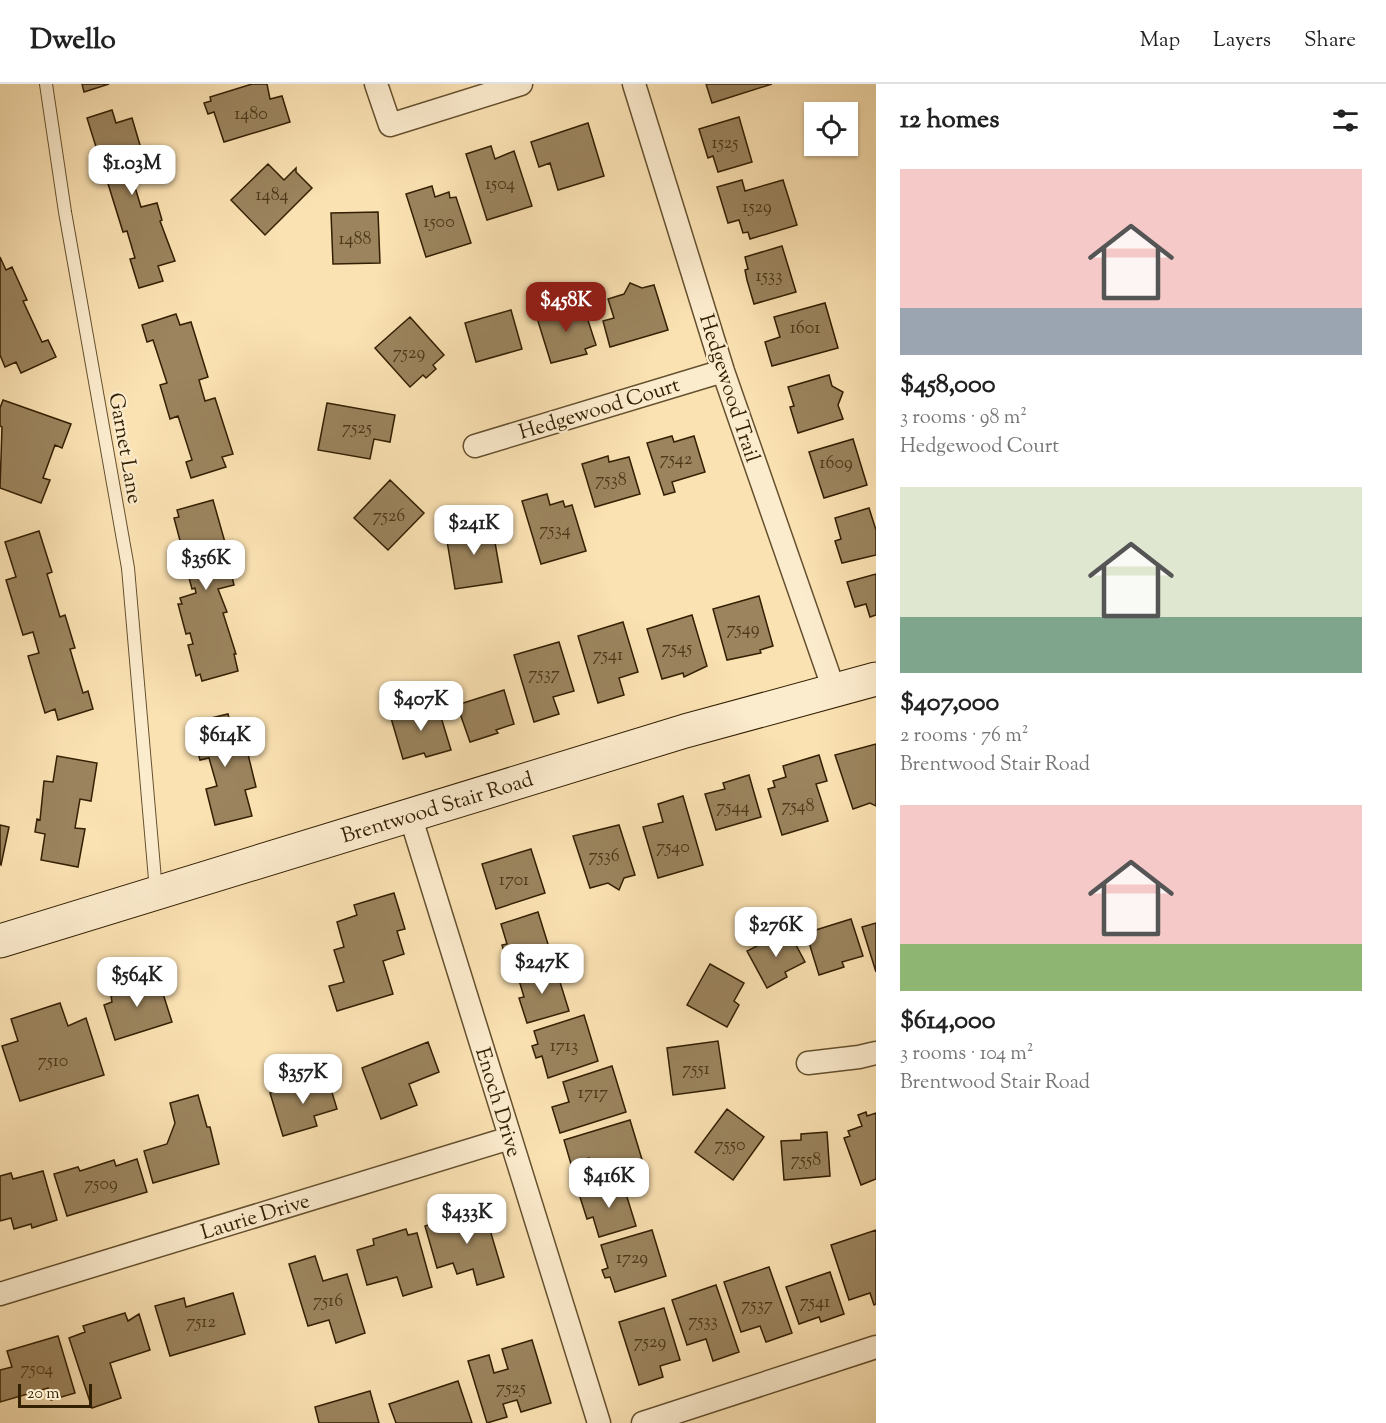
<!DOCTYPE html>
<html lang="en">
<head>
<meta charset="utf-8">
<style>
  :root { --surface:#fff; --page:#f6f6f6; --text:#222; --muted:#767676; --line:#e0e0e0; --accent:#8f2418 }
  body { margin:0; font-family:"Sorts Mill Goudy",serif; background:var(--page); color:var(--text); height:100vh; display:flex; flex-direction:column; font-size:22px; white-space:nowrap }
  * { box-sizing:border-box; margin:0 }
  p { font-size:20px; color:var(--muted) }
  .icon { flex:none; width:33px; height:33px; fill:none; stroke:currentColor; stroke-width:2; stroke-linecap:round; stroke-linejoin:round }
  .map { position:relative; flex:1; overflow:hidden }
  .side { display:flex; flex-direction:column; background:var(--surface); width:510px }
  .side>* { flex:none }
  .buttons { position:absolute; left:804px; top:18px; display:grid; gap:12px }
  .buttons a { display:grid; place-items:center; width:54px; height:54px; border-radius:0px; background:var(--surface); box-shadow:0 2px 4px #0004; font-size:30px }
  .scale { position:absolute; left:18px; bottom:15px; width:74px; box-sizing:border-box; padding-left:6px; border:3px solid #331f02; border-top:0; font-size:16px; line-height:21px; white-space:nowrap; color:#331f02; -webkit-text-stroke:4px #fcecce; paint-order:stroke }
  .price { position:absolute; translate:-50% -51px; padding:0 14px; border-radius:12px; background:#fff; color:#222; font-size:20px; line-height:39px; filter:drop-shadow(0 2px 3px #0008) }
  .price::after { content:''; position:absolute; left:50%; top:36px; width:18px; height:14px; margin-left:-9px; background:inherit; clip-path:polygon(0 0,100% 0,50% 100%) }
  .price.current { background:var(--accent); color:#fff }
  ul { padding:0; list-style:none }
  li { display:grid; align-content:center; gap:12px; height:318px; padding:0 24px }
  li span { display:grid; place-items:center; height:186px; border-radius:0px; color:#555 }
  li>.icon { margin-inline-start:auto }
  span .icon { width:108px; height:108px; fill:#fffc; stroke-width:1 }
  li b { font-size:26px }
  h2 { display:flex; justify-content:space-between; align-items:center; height:72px; padding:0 24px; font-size:26px }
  header { display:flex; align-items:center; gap:36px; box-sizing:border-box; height:84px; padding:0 30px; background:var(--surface); border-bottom:2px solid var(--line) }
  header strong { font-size:28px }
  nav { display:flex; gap:33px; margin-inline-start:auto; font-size:21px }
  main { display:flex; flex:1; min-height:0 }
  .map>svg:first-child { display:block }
</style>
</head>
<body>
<header>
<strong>Dwello</strong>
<nav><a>Map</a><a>Layers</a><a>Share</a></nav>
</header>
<main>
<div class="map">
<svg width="876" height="1339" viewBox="0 0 876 1339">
  <rect width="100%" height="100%" fill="#fbe2b3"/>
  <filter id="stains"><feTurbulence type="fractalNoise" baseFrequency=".00333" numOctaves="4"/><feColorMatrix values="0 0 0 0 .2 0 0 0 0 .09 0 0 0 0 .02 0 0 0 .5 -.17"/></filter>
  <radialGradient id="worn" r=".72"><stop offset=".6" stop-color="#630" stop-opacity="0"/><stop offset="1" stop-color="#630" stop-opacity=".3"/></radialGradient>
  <path fill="#9b845e" stroke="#331f02" stroke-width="1.5" d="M 82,0 L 109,0 L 84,8 Z
    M 252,0 L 267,0 L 270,15 L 282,12 L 290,38 L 224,58 L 214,28 L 208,30 L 204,19 L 211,17 L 210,13 Z
    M 706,0 L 772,0 L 712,19 Z
    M 112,26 L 116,39 L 132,34 L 150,95 L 134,100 L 141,123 L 157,119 L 162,136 L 160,137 L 175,177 L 158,182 L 163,197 L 139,204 L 130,175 L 135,174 L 127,147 L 123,148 L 105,90 L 110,89 L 102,62 L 96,63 L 87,34 Z
    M 739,33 L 752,78 L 718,88 L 713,72 L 708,74 L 699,45 Z
    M 588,39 L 604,92 L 558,106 L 550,79 L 539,83 L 531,58 Z
    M 491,62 L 495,75 L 514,67 L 532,122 L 487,136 L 466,70 Z
    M 268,80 L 284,96 L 296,84 L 296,88 L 312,104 L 265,151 L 231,116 Z
    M 742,96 L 745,107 L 783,96 L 797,141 L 750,155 L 748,148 L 743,149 L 739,136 L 728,139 L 717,103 Z
    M 432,102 L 435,113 L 449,108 L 450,114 L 456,113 L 471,159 L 426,173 L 406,110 Z
    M 378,128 L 380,179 L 333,180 L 331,129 Z
    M 782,162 L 796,208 L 754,220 L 747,196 L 745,186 L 748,185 L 745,173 Z
    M 0,173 L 6,186 L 12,183 L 27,216 L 23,217 L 42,258 L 48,256 L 56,273 L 21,289 L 16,278 L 5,283 L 0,271 Z
    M 630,199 L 642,204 L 654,201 L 668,246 L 610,263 L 603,237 L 614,234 L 608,215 L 624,210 Z
    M 560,218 L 570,225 L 583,221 L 596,261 L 585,265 L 587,270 L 551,279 L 537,234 L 554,229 Z
    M 825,219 L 838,264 L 772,282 L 765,258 L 780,253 L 774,233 Z
    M 511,226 L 522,265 L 476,278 L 465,239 Z
    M 176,230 L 180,241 L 191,238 L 208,293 L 199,296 L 205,317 L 215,314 L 233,370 L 222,373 L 226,383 L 191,394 L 186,378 L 192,376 L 178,332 L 170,335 L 160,301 L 167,299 L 153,256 L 147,258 L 142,241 Z
    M 410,233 L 444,271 L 433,281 L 436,285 L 426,294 L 423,291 L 410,303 L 375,264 Z
    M 829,291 L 832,302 L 843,308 L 838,321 L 843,335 L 798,349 L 790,323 L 794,322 L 788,303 Z
    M 3,316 L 71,340 L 62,364 L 55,361 L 43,394 L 50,396 L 41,419 L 0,404 L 2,343 L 0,342 L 0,324 Z
    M 327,319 L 395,331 L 390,358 L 374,355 L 370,375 L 318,366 Z
    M 672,352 L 674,358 L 694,352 L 705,388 L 672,398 L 675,408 L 664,411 L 647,359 Z
    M 853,355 L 867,401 L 824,414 L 809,368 Z
    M 608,372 L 609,378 L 629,373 L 640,410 L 595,423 L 582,380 Z
    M 390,396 L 424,429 L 388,466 L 354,434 Z
    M 547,410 L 550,421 L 563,417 L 565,423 L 572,421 L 586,467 L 541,480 L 522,417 Z
    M 213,416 L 232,483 L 230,484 L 234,501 L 218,505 L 227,528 L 223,529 L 236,570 L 234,570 L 238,587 L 202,597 L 200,590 L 196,592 L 188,561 L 193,560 L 190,549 L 186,550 L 178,520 L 182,520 L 180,514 L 196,509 L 195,504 L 192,505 L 184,475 L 188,474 L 185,463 L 182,464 L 174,434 L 179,433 L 177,426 Z
    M 869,424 L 876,446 L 876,471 L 842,479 L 835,457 L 841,455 L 835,434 Z
    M 491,436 L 502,498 L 455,505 L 446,451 L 466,448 L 465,440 Z
    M 39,447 L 52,488 L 47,490 L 60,533 L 65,531 L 75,564 L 70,565 L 83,609 L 88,607 L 93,625 L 58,636 L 55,625 L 45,629 L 28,572 L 39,569 L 33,548 L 23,551 L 6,496 L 16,493 L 5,458 Z
    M 876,490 L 876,531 L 870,533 L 866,520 L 855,523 L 847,498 Z
    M 759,512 L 773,562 L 760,566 L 761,569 L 727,576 L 713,525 Z
    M 692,531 L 707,582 L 684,593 L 683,589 L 662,595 L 647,545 Z
    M 623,538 L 638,588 L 619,594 L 624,611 L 598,619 L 578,552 Z
    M 559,558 L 574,607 L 553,613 L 559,630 L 534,638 L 514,571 Z
    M 504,606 L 514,640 L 496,646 L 498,649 L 470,658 L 457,621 Z
    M 409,618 L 420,625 L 437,620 L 451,666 L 426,673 L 424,669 L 403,675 L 391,634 L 403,631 Z
    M 228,630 L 234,656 L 244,654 L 256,703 L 245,706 L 252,732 L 215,741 L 206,705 L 217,702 L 209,674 L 200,676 L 190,639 Z
    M 876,660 L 876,722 L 870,719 L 853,725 L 835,671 Z
    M 819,671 L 827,697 L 816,700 L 828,737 L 782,751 L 768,705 L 775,703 L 773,697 L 786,693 L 783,682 Z
    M 57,672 L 97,679 L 91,717 L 80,715 L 75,744 L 85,745 L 78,783 L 41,776 L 45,750 L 35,748 L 37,735 L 40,736 L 44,697 L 53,698 Z
    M 749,691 L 761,733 L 716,746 L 705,710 L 725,705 L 723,699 Z
    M 683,712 L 703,781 L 658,794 L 643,743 L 663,738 L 658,720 Z
    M 0,741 L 9,743 L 1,781 L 0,780 Z
    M 619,741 L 635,791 L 624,794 L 619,806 L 608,799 L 590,804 L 573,752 Z
    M 531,765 L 545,809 L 496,825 L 482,780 Z
    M 394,809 L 405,845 L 397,847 L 404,870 L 383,877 L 393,910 L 337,927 L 329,902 L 344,898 L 334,866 L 344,863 L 337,838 L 357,831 L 354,821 Z
    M 538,828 L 552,873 L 509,886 L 502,861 L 507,860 L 501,840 Z
    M 851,835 L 863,872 L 842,878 L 844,883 L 819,891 L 806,849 Z
    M 876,839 L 876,888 L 862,843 Z
    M 788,846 L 805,878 L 785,888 L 787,893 L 767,904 L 747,867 Z
    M 710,880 L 744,899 L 734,917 L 739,921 L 727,943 L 687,921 Z
    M 555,882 L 569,927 L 527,939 L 519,914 L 524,913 L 518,893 Z
    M 148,891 L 151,900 L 159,897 L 172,938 L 115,956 L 104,921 L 112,918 L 111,912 L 119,910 L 116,901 Z
    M 60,919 L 68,942 L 86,934 L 104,991 L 20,1017 L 2,962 L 18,957 L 11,935 Z
    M 584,931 L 598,977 L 548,994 L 542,972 L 536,974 L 532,962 L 538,960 L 534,947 Z
    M 718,957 L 725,1004 L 673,1011 L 667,964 Z
    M 428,958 L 439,988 L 409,1000 L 417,1021 L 381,1035 L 362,984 Z
    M 612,982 L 626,1028 L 560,1049 L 552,1023 L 569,1018 L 563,998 Z
    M 327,992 L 337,1025 L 314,1032 L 317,1042 L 283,1052 L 270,1009 Z
    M 198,1011 L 207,1043 L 210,1043 L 219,1080 L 153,1099 L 144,1067 L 167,1060 L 175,1039 L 170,1019 Z
    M 727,1025 L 764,1053 L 733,1096 L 695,1068 Z
    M 866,1028 L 867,1032 L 876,1029 L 876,1095 L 861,1101 L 844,1054 L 850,1052 L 848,1047 L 862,1042 L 858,1031 Z
    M 630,1036 L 644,1082 L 624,1088 L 623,1084 L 594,1093 L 589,1074 L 571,1080 L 564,1056 Z
    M 827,1048 L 830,1092 L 784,1096 L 781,1057 L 801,1056 L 801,1050 Z
    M 137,1075 L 147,1108 L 67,1132 L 54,1090 L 78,1083 L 80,1087 L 114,1076 L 116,1082 Z
    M 43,1087 L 57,1136 L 32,1144 L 31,1140 L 14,1145 L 11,1134 L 0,1137 L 0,1092 L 11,1089 L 13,1095 Z
    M 622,1097 L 636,1142 L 599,1153 L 593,1133 L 587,1135 L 579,1110 Z
    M 482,1119 L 504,1193 L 477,1201 L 473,1185 L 457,1190 L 453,1179 L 437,1184 L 425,1142 L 448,1135 L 450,1143 L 460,1140 L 456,1126 Z
    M 406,1145 L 408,1151 L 417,1149 L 432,1203 L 403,1212 L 397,1193 L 367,1201 L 357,1166 L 374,1161 L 373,1155 Z
    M 652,1146 L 666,1192 L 615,1208 L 610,1193 L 605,1194 L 602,1186 L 608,1184 L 601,1161 Z
    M 876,1146 L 876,1220 L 874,1221 L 870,1209 L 849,1216 L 831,1161 Z
    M 315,1172 L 323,1197 L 347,1190 L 365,1249 L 336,1259 L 329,1236 L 308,1242 L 289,1180 Z
    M 769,1183 L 792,1249 L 766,1258 L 760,1242 L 741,1248 L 724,1198 Z
    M 830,1188 L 844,1230 L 821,1238 L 819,1233 L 799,1240 L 786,1203 Z
    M 716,1201 L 739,1268 L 713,1277 L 706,1255 L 687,1261 L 672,1216 Z
    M 233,1209 L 245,1250 L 170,1272 L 155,1222 L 184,1214 L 186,1223 Z
    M 664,1224 L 680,1276 L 660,1282 L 663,1293 L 639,1301 L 619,1238 Z
    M 125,1229 L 128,1237 L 139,1230 L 150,1266 L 110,1279 L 121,1314 L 92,1324 L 69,1254 L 85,1248 L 83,1242 Z
    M 58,1252 L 75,1309 L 51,1316 L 48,1304 L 0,1318 L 0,1286 L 12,1283 L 7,1267 Z
    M 532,1256 L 551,1319 L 521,1328 L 517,1316 L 503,1320 L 507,1333 L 487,1339 L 468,1277 L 489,1271 L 494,1289 L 508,1285 L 502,1265 Z
    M 458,1297 L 472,1339 L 396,1339 L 389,1320 Z
    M 370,1307 L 379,1339 L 319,1339 L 315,1323 Z"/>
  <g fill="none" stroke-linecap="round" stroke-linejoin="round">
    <defs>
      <path id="lane" d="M 46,0 L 65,128 L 128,484 L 156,807"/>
      <path id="street" d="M 376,0 L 390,41 L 521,0
        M 634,0 L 723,287 L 834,606
        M 475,362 L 723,287
        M 410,731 L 599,1339
        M 808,979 L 859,973 L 876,969
        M 0,1210 L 510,1054
        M 643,1339 L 876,1263"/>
      <path id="secondary" d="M 0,857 L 685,647 L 876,595"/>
    </defs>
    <use href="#lane" stroke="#65502e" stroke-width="14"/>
    <use href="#street" stroke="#65502e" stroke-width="25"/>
    <use href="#secondary" stroke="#331f02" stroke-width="35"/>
    <use href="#lane" stroke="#fcecce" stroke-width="12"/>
    <use href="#street" stroke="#fcecce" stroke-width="22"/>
    <use href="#secondary" stroke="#fcecce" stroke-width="33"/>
  </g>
  <g text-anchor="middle" stroke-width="4.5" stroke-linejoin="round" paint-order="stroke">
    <g font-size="18" fill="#4d3819">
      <text x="251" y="35">1480</text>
      <text x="725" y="64">1525</text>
      <text x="500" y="105">1504</text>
      <text x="272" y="116">1484</text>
      <text x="757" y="128">1529</text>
      <text x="439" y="143">1500</text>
      <text x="355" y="160">1488</text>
      <text x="769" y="197">1533</text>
      <text x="805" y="249">1601</text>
      <text x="409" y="274">7529</text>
      <text x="357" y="349">7525</text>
      <text x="676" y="380">7542</text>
      <text x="836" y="384">1609</text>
      <text x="611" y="401">7538</text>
      <text x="389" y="437">7526</text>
      <text x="555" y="451">7534</text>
      <text x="743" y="550">7549</text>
      <text x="677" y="569">7545</text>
      <text x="608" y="576">7541</text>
      <text x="544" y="595">7537</text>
      <text x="798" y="727">7548</text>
      <text x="733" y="728">7544</text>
      <text x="673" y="768">7540</text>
      <text x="604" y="777">7536</text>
      <text x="514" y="801">1701</text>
      <text x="564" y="967">1713</text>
      <text x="53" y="982">7510</text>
      <text x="696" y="990">7551</text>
      <text x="593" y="1014">1717</text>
      <text x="730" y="1066">7550</text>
      <text x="806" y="1081">7558</text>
      <text x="101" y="1105">7509</text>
      <text x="632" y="1179">1729</text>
      <text x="328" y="1222">7516</text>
      <text x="815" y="1223">7541</text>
      <text x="757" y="1226">7537</text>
      <text x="703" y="1242">7533</text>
      <text x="201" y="1243">7512</text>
      <text x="650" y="1263">7529</text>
      <text x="37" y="1290">7504</text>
      <text x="511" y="1309">7525</text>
    </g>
    <g font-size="21" fill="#331f02" stroke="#fcecce">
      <text transform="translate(730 304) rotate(72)" y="7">Hedgewood Trail</text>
      <text transform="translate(599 324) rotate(-17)" y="7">Hedgewood Court</text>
      <text transform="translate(126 364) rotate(80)" y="7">Garnet Lane</text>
      <text transform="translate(437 723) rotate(-17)" y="7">Brentwood Stair Road</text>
      <text transform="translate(499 1018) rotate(73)" y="7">Enoch Drive</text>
      <text transform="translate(255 1132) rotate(-17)" y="7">Laurie Drive</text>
    </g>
  </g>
  <rect width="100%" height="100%" filter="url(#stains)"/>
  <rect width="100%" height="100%" fill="url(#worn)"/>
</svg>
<div class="buttons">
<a><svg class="icon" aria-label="locate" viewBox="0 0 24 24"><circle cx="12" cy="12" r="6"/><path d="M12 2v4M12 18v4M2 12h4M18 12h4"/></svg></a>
</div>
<div class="scale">20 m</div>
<b class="price" style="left:132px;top:112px">$1.03M</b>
<b class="price current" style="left:566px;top:249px">$458K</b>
<b class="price" style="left:474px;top:472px">$241K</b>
<b class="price" style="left:206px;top:507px">$356K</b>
<b class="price" style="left:421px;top:648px">$407K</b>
<b class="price" style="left:225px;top:684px">$614K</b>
<b class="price" style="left:776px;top:874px">$276K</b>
<b class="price" style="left:542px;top:911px">$247K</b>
<b class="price" style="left:137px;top:924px">$564K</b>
<b class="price" style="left:303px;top:1021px">$357K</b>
<b class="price" style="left:609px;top:1125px">$416K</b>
<b class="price" style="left:467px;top:1161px">$433K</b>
</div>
<section class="side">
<h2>12 homes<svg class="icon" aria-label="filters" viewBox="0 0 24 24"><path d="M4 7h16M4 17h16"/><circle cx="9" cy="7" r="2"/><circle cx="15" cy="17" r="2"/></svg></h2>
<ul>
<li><span style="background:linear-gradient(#f6c9c9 75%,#9aa5b1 0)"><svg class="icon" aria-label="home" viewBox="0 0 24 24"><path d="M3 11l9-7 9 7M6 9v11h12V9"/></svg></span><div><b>$458,000</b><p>3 rooms · 98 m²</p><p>Hedgewood Court</p></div></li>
<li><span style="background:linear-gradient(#dfe7d0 70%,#7fa58c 0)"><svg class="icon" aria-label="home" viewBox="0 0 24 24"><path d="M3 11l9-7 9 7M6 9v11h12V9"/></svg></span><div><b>$407,000</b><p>2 rooms · 76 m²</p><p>Brentwood Stair Road</p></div></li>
<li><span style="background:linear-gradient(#f6c9c9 75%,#8fb573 0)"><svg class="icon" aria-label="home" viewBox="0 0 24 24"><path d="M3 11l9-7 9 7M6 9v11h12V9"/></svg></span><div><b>$614,000</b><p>3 rooms · 104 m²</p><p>Brentwood Stair Road</p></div></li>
</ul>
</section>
</main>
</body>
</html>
